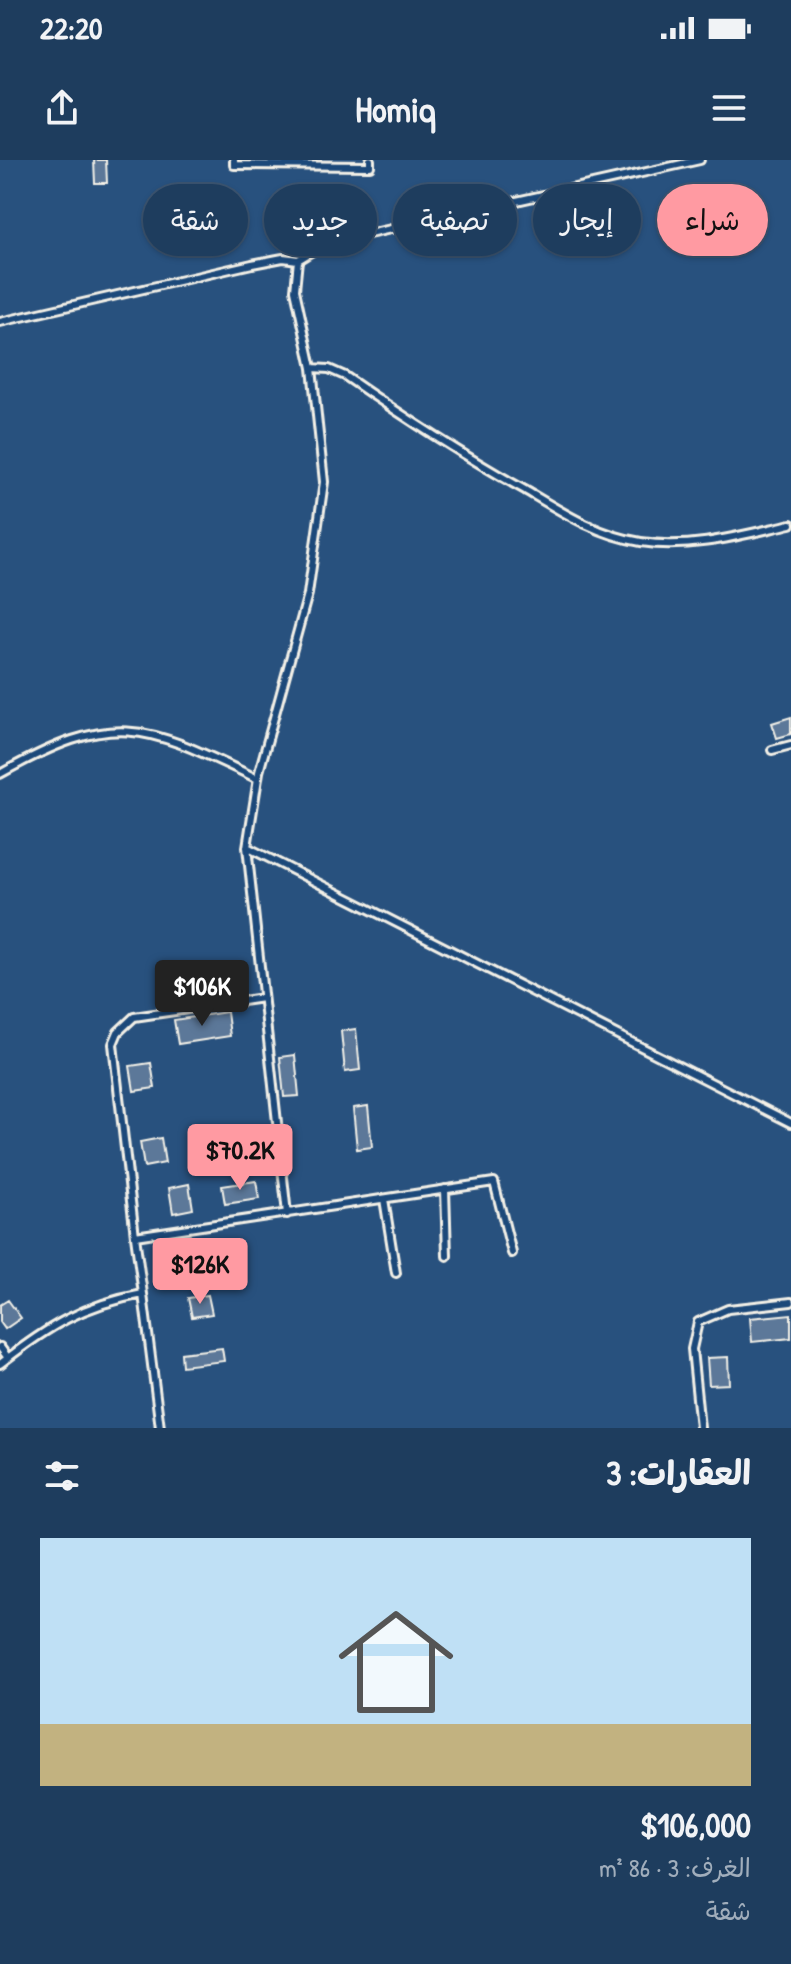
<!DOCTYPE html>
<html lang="ar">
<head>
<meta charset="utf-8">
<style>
  :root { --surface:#1e3d5e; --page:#264464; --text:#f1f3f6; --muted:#a1aebc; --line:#3c5673; --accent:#ff9aa2 }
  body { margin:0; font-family:"Patrick Hand","Playpen Sans Arabic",sans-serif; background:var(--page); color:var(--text); direction:rtl; height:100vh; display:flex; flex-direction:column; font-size:30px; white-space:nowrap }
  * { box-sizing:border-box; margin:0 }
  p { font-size:26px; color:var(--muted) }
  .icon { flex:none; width:44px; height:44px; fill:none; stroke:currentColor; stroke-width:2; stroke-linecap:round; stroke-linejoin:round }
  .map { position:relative; height:1268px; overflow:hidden; direction:ltr }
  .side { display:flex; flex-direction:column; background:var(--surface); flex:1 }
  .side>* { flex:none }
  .hud { position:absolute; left:24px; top:24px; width:744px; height:72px; direction:rtl; display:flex; gap:16px }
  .price { position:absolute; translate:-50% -68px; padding:0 18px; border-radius:8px; background:var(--accent); color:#111; font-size:26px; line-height:52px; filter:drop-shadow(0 2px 4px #0008) }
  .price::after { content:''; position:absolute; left:50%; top:48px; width:24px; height:18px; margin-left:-12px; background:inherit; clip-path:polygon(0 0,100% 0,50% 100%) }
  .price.on { background:#222; color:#fff }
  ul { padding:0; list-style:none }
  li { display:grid; align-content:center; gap:16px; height:424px; padding:0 40px }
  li+li { border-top:2px solid var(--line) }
  li span { display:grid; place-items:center; height:248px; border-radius:0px; color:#555 }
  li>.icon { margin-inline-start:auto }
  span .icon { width:144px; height:144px; fill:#fffc; stroke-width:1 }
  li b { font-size:34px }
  h2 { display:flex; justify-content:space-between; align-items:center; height:96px; padding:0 40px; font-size:34px }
  .pill { padding:0 28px; border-radius:36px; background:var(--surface); box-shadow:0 2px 6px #0004,0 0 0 2px var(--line); font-size:28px; line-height:72px }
  .pill.on { background:var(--accent); color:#111 }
  .status { display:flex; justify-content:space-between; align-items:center; height:56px; padding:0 40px; background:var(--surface); direction:ltr }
  .status svg { height:22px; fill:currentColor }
  header { display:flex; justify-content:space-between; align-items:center; height:104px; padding:0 40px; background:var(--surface); font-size:36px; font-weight:700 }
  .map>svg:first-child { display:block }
</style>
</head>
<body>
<div class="status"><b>22:20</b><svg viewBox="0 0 49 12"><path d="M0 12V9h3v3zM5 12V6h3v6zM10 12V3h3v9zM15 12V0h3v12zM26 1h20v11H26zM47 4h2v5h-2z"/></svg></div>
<header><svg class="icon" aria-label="menu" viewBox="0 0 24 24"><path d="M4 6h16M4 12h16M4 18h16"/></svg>Homiq<svg class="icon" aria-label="share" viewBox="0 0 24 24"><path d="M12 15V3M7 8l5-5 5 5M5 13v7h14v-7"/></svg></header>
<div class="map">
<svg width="791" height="1268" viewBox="0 0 791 1268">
  <rect width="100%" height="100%" fill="#28517e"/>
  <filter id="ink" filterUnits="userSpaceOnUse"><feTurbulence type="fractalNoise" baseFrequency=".0125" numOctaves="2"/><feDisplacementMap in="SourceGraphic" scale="16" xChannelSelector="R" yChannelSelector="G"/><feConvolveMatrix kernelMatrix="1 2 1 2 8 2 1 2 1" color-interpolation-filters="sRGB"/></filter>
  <g filter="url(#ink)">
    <path fill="#5b7899" stroke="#f4f1e8" stroke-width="2" d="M 94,0 L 106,0 L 107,23 L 95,23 Z
      M 791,557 L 791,574 L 777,578 L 772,563 Z
      M 227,852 L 230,876 L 178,884 L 174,860 Z
      M 356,869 L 360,910 L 345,912 L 341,871 Z
      M 295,895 L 299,936 L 284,937 L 280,897 Z
      M 151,903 L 155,928 L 134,931 L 130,906 Z
      M 368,946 L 372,987 L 357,989 L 353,948 Z
      M 161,978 L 165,1003 L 144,1007 L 140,982 Z
      M 256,1021 L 259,1039 L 225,1044 L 222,1026 Z
      M 189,1024 L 193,1049 L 173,1053 L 169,1028 Z
      M 208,1135 L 212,1154 L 192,1157 L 188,1138 Z
      M 8,1140 L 21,1158 L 5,1169 L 0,1162 L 0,1145 Z
      M 791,1154 L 791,1178 L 752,1182 L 750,1158 Z
      M 222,1188 L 224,1201 L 182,1206 L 181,1193 Z
      M 728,1197 L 729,1224 L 709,1225 L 707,1198 Z"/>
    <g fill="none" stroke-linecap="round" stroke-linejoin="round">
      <defs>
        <path id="lane" d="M 234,0 L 234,5 L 370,6 L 370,0
          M 0,162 L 252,104 L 283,98 L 298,100
          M 312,208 L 329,209 L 345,216 C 404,257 462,295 525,330 C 562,352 597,375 641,382 C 691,390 742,375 791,364
          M 772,590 L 791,585
          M 0,614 C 116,549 143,564 258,619
          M 247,687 L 791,963
          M 263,838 L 134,857 L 118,872 L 113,884 L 135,1076 L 494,1022 L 512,1093
          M 445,1029 L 447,1096
          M 384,1039 L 396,1113
          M 287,1054 L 247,687 L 259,612 L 308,434 L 324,322 L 312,208 L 295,130 L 298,100 L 324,84 L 700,0
          M 143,1134 L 160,1268
          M 0,1187 L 8,1198
          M 0,1204 C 49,1166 82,1145 143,1134 L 135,1076
          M 700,1268 L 692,1189 L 698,1162 L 728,1149 L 791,1142"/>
      </defs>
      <use href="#lane" stroke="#f4f1e8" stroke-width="12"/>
      <use href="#lane" stroke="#1f4a7a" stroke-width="6"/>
    </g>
  </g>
</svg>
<b class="price on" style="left:202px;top:868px">$106K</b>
<b class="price" style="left:240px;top:1032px">$70.2K</b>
<b class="price" style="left:200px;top:1146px">$126K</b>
<div class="hud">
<a class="pill on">شراء</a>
<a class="pill">إيجار</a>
<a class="pill">تصفية</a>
<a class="pill">جديد</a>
<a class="pill">شقة</a>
</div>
</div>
<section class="side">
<h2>العقارات: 3<svg class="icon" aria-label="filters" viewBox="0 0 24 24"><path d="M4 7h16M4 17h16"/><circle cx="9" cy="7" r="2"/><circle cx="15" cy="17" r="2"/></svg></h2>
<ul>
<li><span style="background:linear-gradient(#bfe0f5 75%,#c2b280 0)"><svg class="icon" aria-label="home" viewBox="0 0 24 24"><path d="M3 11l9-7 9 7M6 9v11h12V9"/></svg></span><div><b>$106,000</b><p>الغرف: 3 · 86 m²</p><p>شقة</p></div></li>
</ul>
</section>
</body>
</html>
